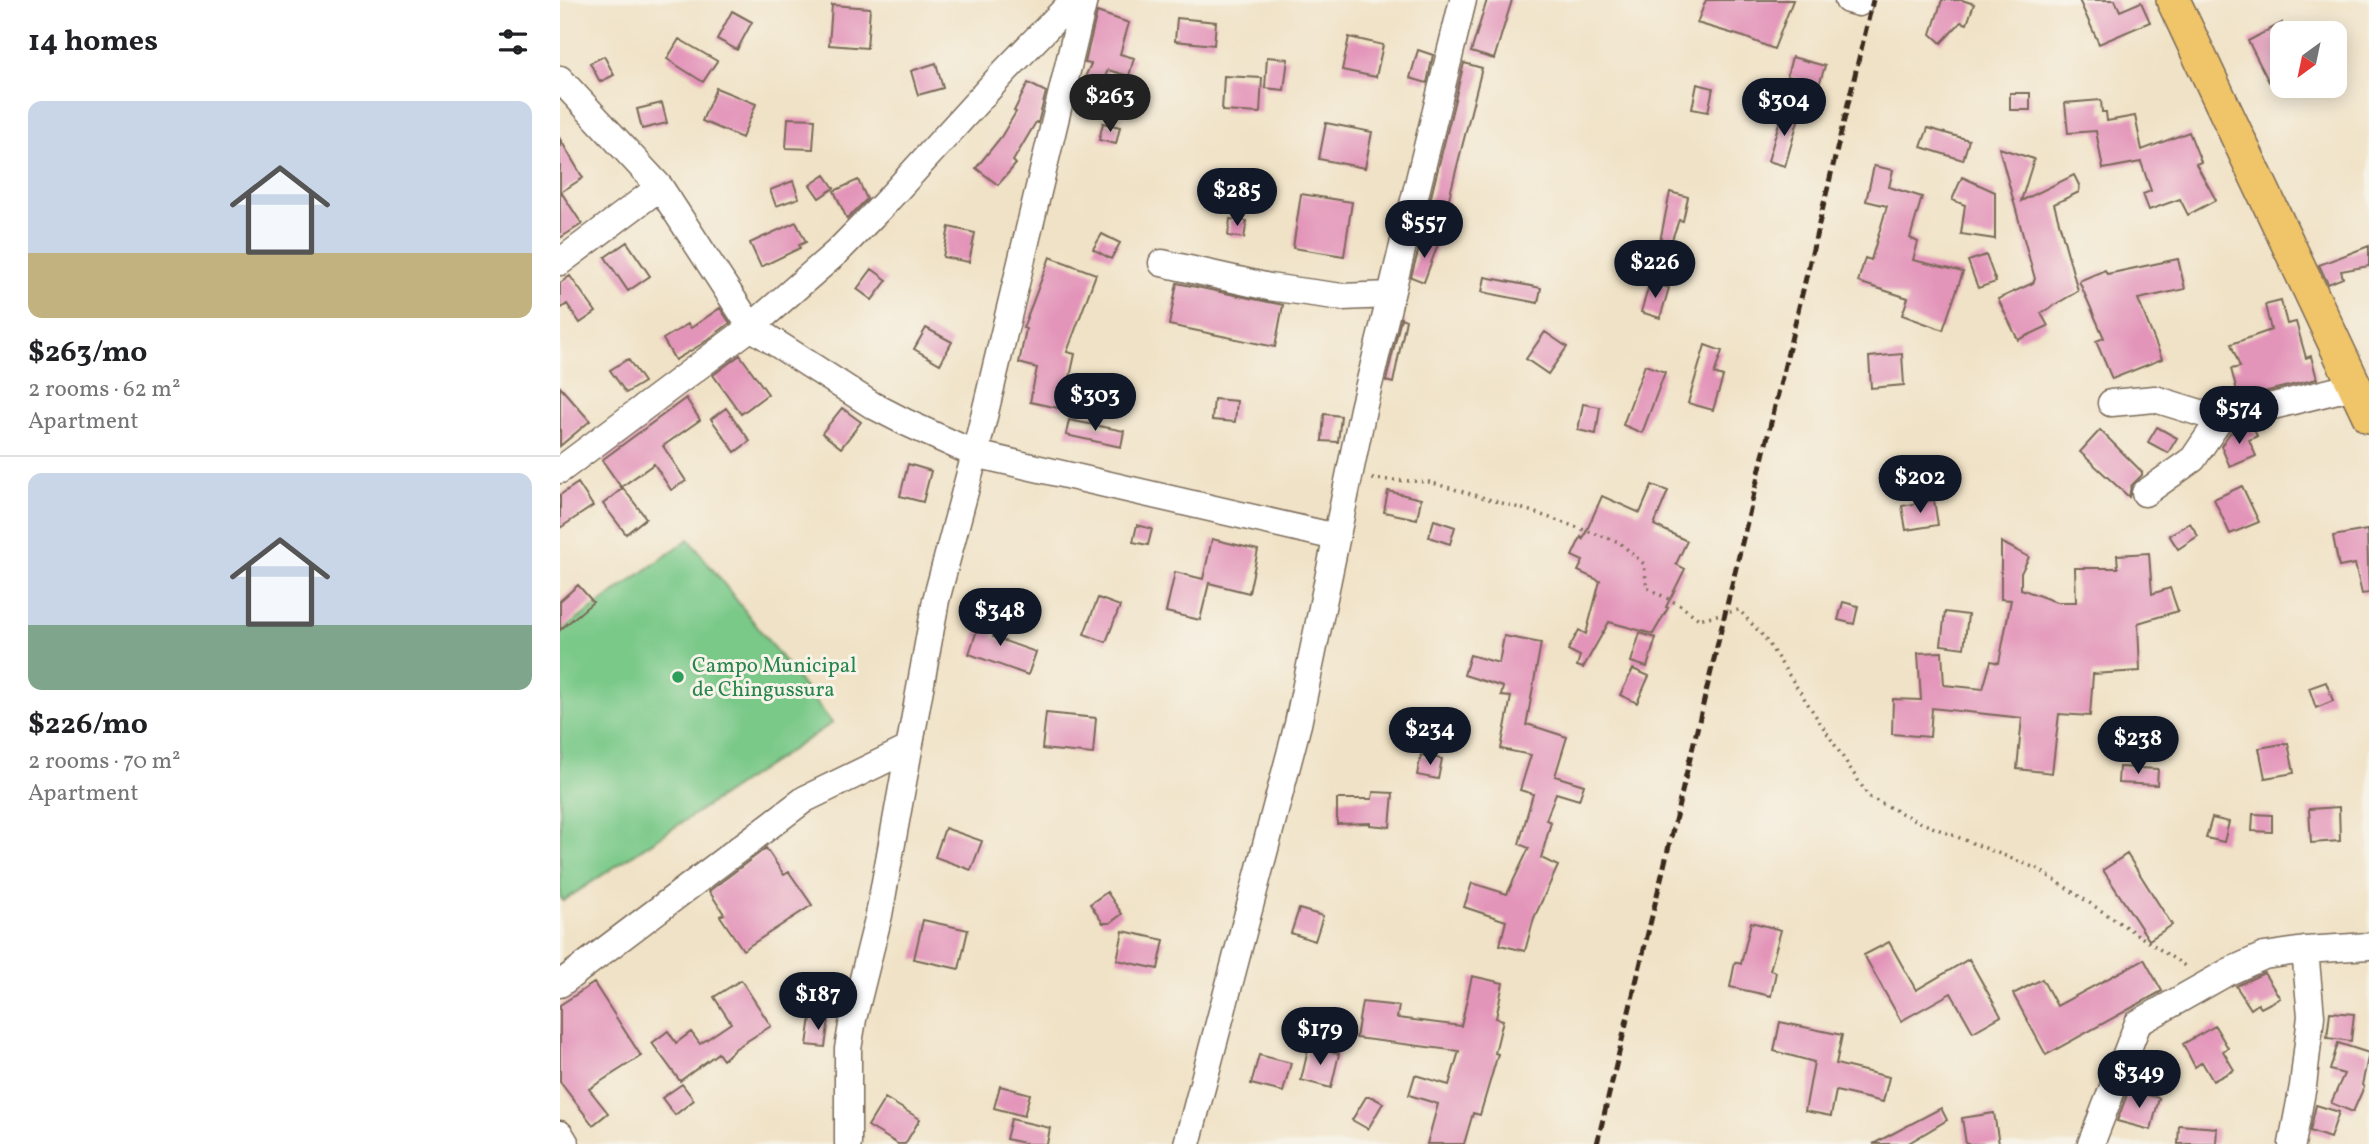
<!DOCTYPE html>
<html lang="en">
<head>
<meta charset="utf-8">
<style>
  :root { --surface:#fff; --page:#f2f2f2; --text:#202124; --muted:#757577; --line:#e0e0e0; --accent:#111827 }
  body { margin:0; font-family:Vollkorn,serif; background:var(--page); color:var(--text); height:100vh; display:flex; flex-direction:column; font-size:26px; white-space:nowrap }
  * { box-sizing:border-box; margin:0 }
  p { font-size:23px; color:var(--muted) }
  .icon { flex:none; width:38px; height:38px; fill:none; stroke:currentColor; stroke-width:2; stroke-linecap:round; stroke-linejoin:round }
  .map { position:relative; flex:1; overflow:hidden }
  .sheet { display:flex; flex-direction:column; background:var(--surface); width:560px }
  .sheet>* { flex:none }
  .needle { width:46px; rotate:213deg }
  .tools { position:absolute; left:1710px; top:21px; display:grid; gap:14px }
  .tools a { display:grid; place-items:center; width:77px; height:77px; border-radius:14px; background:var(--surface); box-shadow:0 4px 18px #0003; font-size:35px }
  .price { position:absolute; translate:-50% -60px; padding:0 16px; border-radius:24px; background:var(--accent); color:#fff; font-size:23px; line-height:46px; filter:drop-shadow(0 2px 4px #0008) }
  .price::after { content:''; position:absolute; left:50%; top:42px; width:21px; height:16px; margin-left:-10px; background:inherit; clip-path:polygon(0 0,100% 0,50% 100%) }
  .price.current { background:#222; color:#fff }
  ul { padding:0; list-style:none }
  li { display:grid; align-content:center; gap:14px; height:371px; padding:0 28px }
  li+li { border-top:2px solid var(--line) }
  li span { display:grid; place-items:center; height:217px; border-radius:14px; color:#555 }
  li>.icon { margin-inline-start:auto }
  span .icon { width:126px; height:126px; fill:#fffc; stroke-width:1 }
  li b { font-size:30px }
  h2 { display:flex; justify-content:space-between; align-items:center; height:84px; padding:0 28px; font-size:30px }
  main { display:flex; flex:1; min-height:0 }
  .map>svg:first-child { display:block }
</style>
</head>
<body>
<main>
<section class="sheet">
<h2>14 homes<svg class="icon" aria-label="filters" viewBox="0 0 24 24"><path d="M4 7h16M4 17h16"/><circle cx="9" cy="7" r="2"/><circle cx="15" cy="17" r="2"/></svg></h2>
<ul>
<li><span style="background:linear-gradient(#c9d6e8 70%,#c2b280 0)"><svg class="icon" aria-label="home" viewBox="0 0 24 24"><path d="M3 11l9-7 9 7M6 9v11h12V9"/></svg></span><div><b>$263/mo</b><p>2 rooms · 62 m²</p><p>Apartment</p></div></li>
<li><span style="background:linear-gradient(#c9d6e8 70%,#7fa58c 0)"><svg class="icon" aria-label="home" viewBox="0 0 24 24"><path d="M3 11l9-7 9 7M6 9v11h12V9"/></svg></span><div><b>$226/mo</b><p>2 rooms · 70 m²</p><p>Apartment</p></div></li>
</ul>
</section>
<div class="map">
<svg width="1809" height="1144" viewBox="0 0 1809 1144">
  <rect width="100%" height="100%" fill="#f7f3e8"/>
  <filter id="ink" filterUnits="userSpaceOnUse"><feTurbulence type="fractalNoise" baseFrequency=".0143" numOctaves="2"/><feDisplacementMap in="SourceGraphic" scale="14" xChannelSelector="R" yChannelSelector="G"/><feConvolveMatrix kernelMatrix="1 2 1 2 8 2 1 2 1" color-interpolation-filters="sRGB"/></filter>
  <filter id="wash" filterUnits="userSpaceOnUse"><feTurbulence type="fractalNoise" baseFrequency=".00686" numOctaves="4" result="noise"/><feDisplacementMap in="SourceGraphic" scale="28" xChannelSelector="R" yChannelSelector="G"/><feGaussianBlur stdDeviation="1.57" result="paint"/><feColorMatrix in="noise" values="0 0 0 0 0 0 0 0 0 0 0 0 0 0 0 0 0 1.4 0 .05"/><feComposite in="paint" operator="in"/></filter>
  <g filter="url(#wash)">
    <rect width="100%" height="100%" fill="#f0e2c6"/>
    <path fill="#7ac989" stroke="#5a7a54" stroke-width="2" d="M 129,539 L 272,723 L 3,901 L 0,896 L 0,632 Z"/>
    <g id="blocks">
      <path fill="#e394b9" d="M 927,0 L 952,0 L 934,59 L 911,52 Z
        M 1146,0 L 1233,0 L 1214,49 L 1184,37 L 1137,23 Z
        M 1382,0 L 1402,0 L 1414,4 L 1407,24 L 1401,22 L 1381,43 L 1371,34 Z
        M 1519,0 L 1555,0 L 1560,11 L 1581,2 L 1590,22 L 1539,44 Z
        M 272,5 L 310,8 L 307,48 L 269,45 Z
        M 172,11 L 192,22 L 177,50 L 157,39 Z
        M 537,12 L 569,23 L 560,54 L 574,58 L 569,76 L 548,70 L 536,97 L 519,90 L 531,64 L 525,63 Z
        M 617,18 L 656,22 L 654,45 L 615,41 Z
        M 1722,23 L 1722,75 L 1709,82 L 1688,41 Z
        M 789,37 L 823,45 L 816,77 L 782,70 Z
        M 119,39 L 157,61 L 143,82 L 107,59 Z
        M 858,50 L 873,55 L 867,83 L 850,78 Z
        M 44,56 L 54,75 L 40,82 L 30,63 Z
        M 707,57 L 728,59 L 724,90 L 705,88 Z
        M 1232,57 L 1265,66 L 1259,85 L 1227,76 Z
        M 376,63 L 383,88 L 358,95 L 351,71 Z
        M 904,63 L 922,68 L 886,210 L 869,205 Z
        M 664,76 L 702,78 L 700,113 L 662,111 Z
        M 468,83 L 486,92 L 478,123 L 476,122 L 453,161 L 456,164 L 438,185 L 416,168 L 441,137 L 456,112 L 454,111 Z
        M 1137,84 L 1153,88 L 1148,112 L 1132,109 Z
        M 156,88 L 196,104 L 182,138 L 142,121 Z
        M 1450,93 L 1470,93 L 1470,110 L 1450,110 Z
        M 1541,100 L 1542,112 L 1546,112 L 1547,121 L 1575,116 L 1582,150 L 1629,132 L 1641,162 L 1636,164 L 1656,200 L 1628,215 L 1620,199 L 1589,210 L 1583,194 L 1591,191 L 1581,162 L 1543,169 L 1536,131 L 1508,133 L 1505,103 Z
        M 102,103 L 107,123 L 82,129 L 77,109 Z
        M 1223,109 L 1240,114 L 1225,166 L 1208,161 Z
        M 228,118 L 255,119 L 253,149 L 226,148 Z
        M 543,123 L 560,127 L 556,144 L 539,140 Z
        M 766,123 L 812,132 L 805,168 L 759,159 Z
        M 1368,128 L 1409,140 L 1403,160 L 1361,147 Z
        M 0,139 L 23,178 L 1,192 L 22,224 L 0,238 Z
        M 1439,148 L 1474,159 L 1461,201 L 1514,175 L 1519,185 L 1519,192 L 1494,204 L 1518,291 L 1481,313 L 1488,326 L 1458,340 L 1438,299 L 1473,283 L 1475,279 Z
        M 1314,166 L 1333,170 L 1329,187 L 1362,197 L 1350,238 L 1358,242 L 1353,260 L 1403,272 L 1383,330 L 1342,315 L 1348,298 L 1298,282 L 1305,258 L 1311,260 L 1327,206 L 1306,201 Z
        M 265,175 L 274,188 L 259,198 L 250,185 Z
        M 1402,177 L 1435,192 L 1435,239 L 1401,234 L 1405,205 L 1392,200 Z
        M 298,180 L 307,199 L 287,219 L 274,191 Z
        M 233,181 L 239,198 L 216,206 L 210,190 Z
        M 1110,192 L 1128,197 L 1123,221 L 1119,220 L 1107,253 L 1098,251 Z
        M 741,194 L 792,202 L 784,256 L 733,248 Z
        M 670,219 L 687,221 L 684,238 L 668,236 Z
        M 236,222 L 246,242 L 239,245 L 240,248 L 201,267 L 190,243 Z
        M 389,227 L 415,233 L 409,262 L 383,257 Z
        M 542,234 L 560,243 L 551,259 L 533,249 Z
        M 862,238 L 878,244 L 864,282 L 851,277 Z
        M 67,242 L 90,276 L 68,291 L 45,257 Z
        M 1809,246 L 1809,266 L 1781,271 L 1783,278 L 1768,284 L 1759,265 Z
        M 1426,255 L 1436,282 L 1418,288 L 1408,261 Z
        M 490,257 L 536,274 L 507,352 L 515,354 L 503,409 L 470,402 L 477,368 L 459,363 L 466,329 L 463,328 Z
        M 1618,259 L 1625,289 L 1578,299 L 1602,359 L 1552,379 L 1536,341 L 1544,338 L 1519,281 L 1545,270 L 1547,274 Z
        M 312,269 L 327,280 L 312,300 L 297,289 Z
        M 10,276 L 36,312 L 20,323 L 7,304 L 0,309 L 0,283 Z
        M 925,277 L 981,288 L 978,303 L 922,292 Z
        M 1090,282 L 1109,288 L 1100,318 L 1081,312 Z
        M 617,283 L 723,305 L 715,347 L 609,325 Z
        M 1721,301 L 1727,324 L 1736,322 L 1746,358 L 1751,356 L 1757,379 L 1679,398 L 1671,369 L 1680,367 L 1671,344 L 1711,330 L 1705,305 Z
        M 160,308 L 170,323 L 142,344 L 115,360 L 103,339 L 128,324 L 131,328 Z
        M 841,318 L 846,320 L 833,383 L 826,381 Z
        M 366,328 L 392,342 L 380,364 L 354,349 Z
        M 985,332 L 1007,347 L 988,374 L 966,359 Z
        M 1145,345 L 1162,351 L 1154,374 L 1163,377 L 1153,410 L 1128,403 Z
        M 1342,354 L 1344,385 L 1311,388 L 1309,357 Z
        M 180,355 L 208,394 L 181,414 L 153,375 Z
        M 68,359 L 84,382 L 66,393 L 50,370 Z
        M 1085,365 L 1105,372 L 1082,433 L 1063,425 Z
        M 0,387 L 30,421 L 0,446 Z
        M 126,398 L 140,420 L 103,446 L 126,481 L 111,490 L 94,464 L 61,487 L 42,460 Z
        M 654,399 L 677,401 L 675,422 L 652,420 Z
        M 1023,404 L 1040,407 L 1036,434 L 1018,430 Z
        M 166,408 L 190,441 L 175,452 L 151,419 Z
        M 282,408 L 301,422 L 281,448 L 262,433 Z
        M 764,414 L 781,416 L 778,442 L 762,441 Z
        M 509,420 L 564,431 L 561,447 L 506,435 Z
        M 1597,427 L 1617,438 L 1608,453 L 1588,442 Z
        M 1693,427 L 1697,436 L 1689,440 L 1696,456 L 1670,467 L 1661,446 L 1670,433 Z
        M 1540,430 L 1582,472 L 1582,475 L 1571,486 L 1569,497 L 1520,452 Z
        M 348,464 L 371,471 L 363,502 L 340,496 Z
        M 18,483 L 33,506 L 0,528 L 0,495 Z
        M 1092,485 L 1108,491 L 1094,525 L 1127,541 L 1116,564 L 1125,569 L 1106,607 L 1108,608 L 1093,634 L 1049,622 L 1023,668 L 1017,666 L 1020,656 L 1008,650 L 1019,630 L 1026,634 L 1040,581 L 1018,571 L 1023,561 L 1012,556 L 1021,537 L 1023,539 L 1042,496 L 1080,513 Z
        M 1682,486 L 1699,522 L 1670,534 L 1654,499 Z
        M 63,488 L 86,518 L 66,534 L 43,504 Z
        M 828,491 L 861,499 L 857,519 L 824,512 Z
        M 1374,500 L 1378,525 L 1346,530 L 1342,506 Z
        M 874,520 L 895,527 L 890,544 L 869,537 Z
        M 1630,523 L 1638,536 L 1618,549 L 1609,535 Z
        M 577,525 L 592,529 L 588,545 L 573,542 Z
        M 1807,530 L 1809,593 L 1802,594 L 1795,564 L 1779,567 L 1773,536 Z
        M 652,539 L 698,550 L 689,593 L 649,583 L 640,620 L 606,612 L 615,572 L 643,579 Z
        M 1441,542 L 1469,557 L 1461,573 L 1461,589 L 1496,602 L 1516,602 L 1515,568 L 1558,568 L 1557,555 L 1589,553 L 1592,594 L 1610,588 L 1618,611 L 1578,623 L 1580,671 L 1533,674 L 1530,716 L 1499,714 L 1492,773 L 1457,769 L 1462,718 L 1372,708 L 1370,737 L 1332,734 L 1333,699 L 1361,700 L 1358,653 L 1382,652 L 1384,685 L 1423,689 L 1431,661 L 1439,663 L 1451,600 L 1441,599 Z
        M 18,585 L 33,602 L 0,630 L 0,601 Z
        M 538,598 L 560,606 L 546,642 L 524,634 Z
        M 1283,602 L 1298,606 L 1294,624 L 1278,620 Z
        M 423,612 L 439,618 L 433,637 L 476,652 L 468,675 L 409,654 Z
        M 1385,612 L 1408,615 L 1404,648 L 1381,645 Z
        M 1080,633 L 1096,638 L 1087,667 L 1071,662 Z
        M 944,636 L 981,643 L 966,726 L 967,724 L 1007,737 L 995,776 L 1024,785 L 1019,800 L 996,793 L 986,820 L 991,822 L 981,858 L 998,866 L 974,918 L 965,951 L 940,945 L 946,921 L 904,907 L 912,883 L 947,894 L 969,848 L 959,844 L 973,794 L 960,790 L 971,755 L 941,749 L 951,697 L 941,696 L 943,687 L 904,675 L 910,655 L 939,663 Z
        M 1073,669 L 1089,676 L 1077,703 L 1060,695 Z
        M 1766,682 L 1773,701 L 1756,708 L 1749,688 Z
        M 486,713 L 536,718 L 533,754 L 482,749 Z
        M 1728,743 L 1734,773 L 1705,778 L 1699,748 Z
        M 861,755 L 882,759 L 878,779 L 857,775 Z
        M 1559,767 L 1598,769 L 1597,785 L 1558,783 Z
        M 813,792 L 833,793 L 830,827 L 810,825 L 810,823 L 777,824 L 777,799 L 812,799 Z
        M 1779,807 L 1780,841 L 1751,843 L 1749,809 Z
        M 1693,814 L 1712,815 L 1712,832 L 1692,831 Z
        M 1652,818 L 1669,822 L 1664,842 L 1646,838 Z
        M 385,828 L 422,841 L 411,870 L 375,857 Z
        M 206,848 L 224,875 L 229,872 L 252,905 L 183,950 L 160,916 L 164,914 L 149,891 Z
        M 1567,854 L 1612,925 L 1589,940 L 1543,870 Z
        M 547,892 L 562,914 L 550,923 L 543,923 L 530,904 Z
        M 739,909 L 763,916 L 755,941 L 731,933 Z
        M 363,920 L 408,930 L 399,969 L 354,959 Z
        M 1191,922 L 1221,930 L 1210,970 L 1216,972 L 1211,996 L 1170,987 L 1175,962 L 1181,964 Z
        M 563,931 L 604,940 L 598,969 L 557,960 Z
        M 1329,942 L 1356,990 L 1409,959 L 1441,1016 L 1413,1032 L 1391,993 L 1341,1021 L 1304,955 Z
        M 1584,959 L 1602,991 L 1486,1055 L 1453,994 L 1482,979 L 1497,1006 Z
        M 1704,973 L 1720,998 L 1701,1008 L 1698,1004 L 1691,1009 L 1676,986 Z
        M 912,976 L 943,983 L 936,1018 L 943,1020 L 935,1053 L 938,1054 L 920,1115 L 913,1113 L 904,1144 L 867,1144 L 878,1104 L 849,1095 L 855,1075 L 889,1085 L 899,1051 L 796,1038 L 802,1002 L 839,1006 L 837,1018 L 901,1026 Z
        M 181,980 L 211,1026 L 176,1048 L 163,1060 L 158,1053 L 120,1081 L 92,1043 L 108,1031 L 116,1043 L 131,1032 L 140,1044 L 171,1023 L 154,997 Z
        M 34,983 L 81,1056 L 29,1089 L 48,1113 L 33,1125 L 0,1082 L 0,1005 Z
        M 1770,1012 L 1794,1014 L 1791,1041 L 1767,1038 Z
        M 251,1017 L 269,1019 L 265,1047 L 247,1045 Z
        M 1220,1022 L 1282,1035 L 1276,1064 L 1329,1077 L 1323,1102 L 1276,1091 L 1271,1116 L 1245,1111 L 1254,1062 L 1214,1051 Z
        M 1655,1026 L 1668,1048 L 1663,1051 L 1674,1070 L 1653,1081 L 1642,1062 L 1635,1067 L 1623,1044 Z
        M 1778,1043 L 1809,1053 L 1802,1085 L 1804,1087 L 1793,1112 L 1771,1103 L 1784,1074 L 1770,1070 Z
        M 749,1046 L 779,1054 L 771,1088 L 741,1080 Z
        M 699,1055 L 731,1063 L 723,1092 L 691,1084 Z
        M 122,1084 L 134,1100 L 115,1115 L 102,1098 Z
        M 440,1086 L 470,1094 L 464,1116 L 434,1108 Z
        M 1569,1090 L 1599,1098 L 1591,1130 L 1557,1121 Z
        M 806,1097 L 812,1097 L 823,1103 L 808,1129 L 792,1120 Z
        M 325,1098 L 360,1119 L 345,1144 L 338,1144 L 308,1126 Z
        M 1756,1105 L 1779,1112 L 1770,1138 L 1750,1131 Z
        M 1381,1108 L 1387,1120 L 1347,1144 L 1313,1144 Z
        M 1434,1113 L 1439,1144 L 1406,1144 L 1402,1118 Z
        M 451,1119 L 490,1128 L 487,1144 L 468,1144 L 446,1139 Z
        M 1619,1125 L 1657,1128 L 1656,1144 L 1618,1144 Z"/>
    </g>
  </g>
  <g filter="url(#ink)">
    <use href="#blocks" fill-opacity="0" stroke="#7a6a59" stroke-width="2"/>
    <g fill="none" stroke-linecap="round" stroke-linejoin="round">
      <defs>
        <path id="minor" d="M 1288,0 L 1299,3
          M 0,79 L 100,187
          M 0,262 L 100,187 L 191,327 L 312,405 L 345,422 L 415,454 L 776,537
          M 602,263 L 709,287 L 782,297 L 830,295
          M 1551,403 L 1595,399 L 1660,419 L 1794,386
          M 0,470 L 191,327 L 277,252 L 324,204 L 446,70 L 514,0
          M 1585,493 L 1633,459 L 1660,419
          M 0,984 L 245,799 L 348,749
          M 0,1134 L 6,1144
          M 288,1144 L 288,1049 L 293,1019 L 319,915 L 376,600 L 415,454 L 524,0
          M 627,1144 L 738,724 L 803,409 L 903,0
          M 1531,1144 L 1578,1023 L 1668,972 L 1704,956 L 1745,950 L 1809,946
          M 1732,1144 L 1743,1086 L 1751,1016 L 1745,950"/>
        <path id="major" d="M 1613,0 L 1809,416"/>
      </defs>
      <use href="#minor" stroke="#7a6a59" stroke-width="29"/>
      <use href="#major" stroke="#7a6a59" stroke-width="36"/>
      <path stroke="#7a6a59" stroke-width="3.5" stroke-dasharray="2 5" stroke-linecap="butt" d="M 812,479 L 869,482 L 970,511 L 1059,542 L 1084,564 L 1087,588 L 1120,605 L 1139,619 L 1179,610 L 1204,637 L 1309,797 L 1357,821 L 1478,869 L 1628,968"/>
      <use href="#minor" stroke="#fff" stroke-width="26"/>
      <use href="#major" stroke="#f0c469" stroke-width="33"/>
      <path stroke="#3b2a1e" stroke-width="5" stroke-dasharray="10 5" stroke-linecap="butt" d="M 1037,1144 L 1313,0"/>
    </g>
  </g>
  <circle fill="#2e9e5b" stroke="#f7f3e8" stroke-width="2.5" cx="118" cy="677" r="7"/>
  <g text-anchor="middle" stroke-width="6" stroke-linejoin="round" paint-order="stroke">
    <g font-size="21" fill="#27864d" stroke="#f7f3e8" text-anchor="start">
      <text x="132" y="672">Campo Municipal<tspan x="132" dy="24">de Chingussura</tspan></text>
    </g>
  </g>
</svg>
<div class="tools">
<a><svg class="needle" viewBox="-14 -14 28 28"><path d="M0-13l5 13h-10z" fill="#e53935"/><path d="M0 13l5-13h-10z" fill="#757577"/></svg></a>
</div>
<b class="price current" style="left:550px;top:134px">$263</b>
<b class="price" style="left:1224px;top:138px">$304</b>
<b class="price" style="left:677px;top:228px">$285</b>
<b class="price" style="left:864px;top:260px">$557</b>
<b class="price" style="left:1095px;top:300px">$226</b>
<b class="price" style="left:535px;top:433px">$303</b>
<b class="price" style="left:1679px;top:446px">$574</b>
<b class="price" style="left:1360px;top:515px">$202</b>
<b class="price" style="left:440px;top:648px">$348</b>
<b class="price" style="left:870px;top:767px">$234</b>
<b class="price" style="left:1578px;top:776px">$238</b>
<b class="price" style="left:258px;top:1032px">$187</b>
<b class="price" style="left:760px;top:1067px">$179</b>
<b class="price" style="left:1579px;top:1110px">$349</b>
</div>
</main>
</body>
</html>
